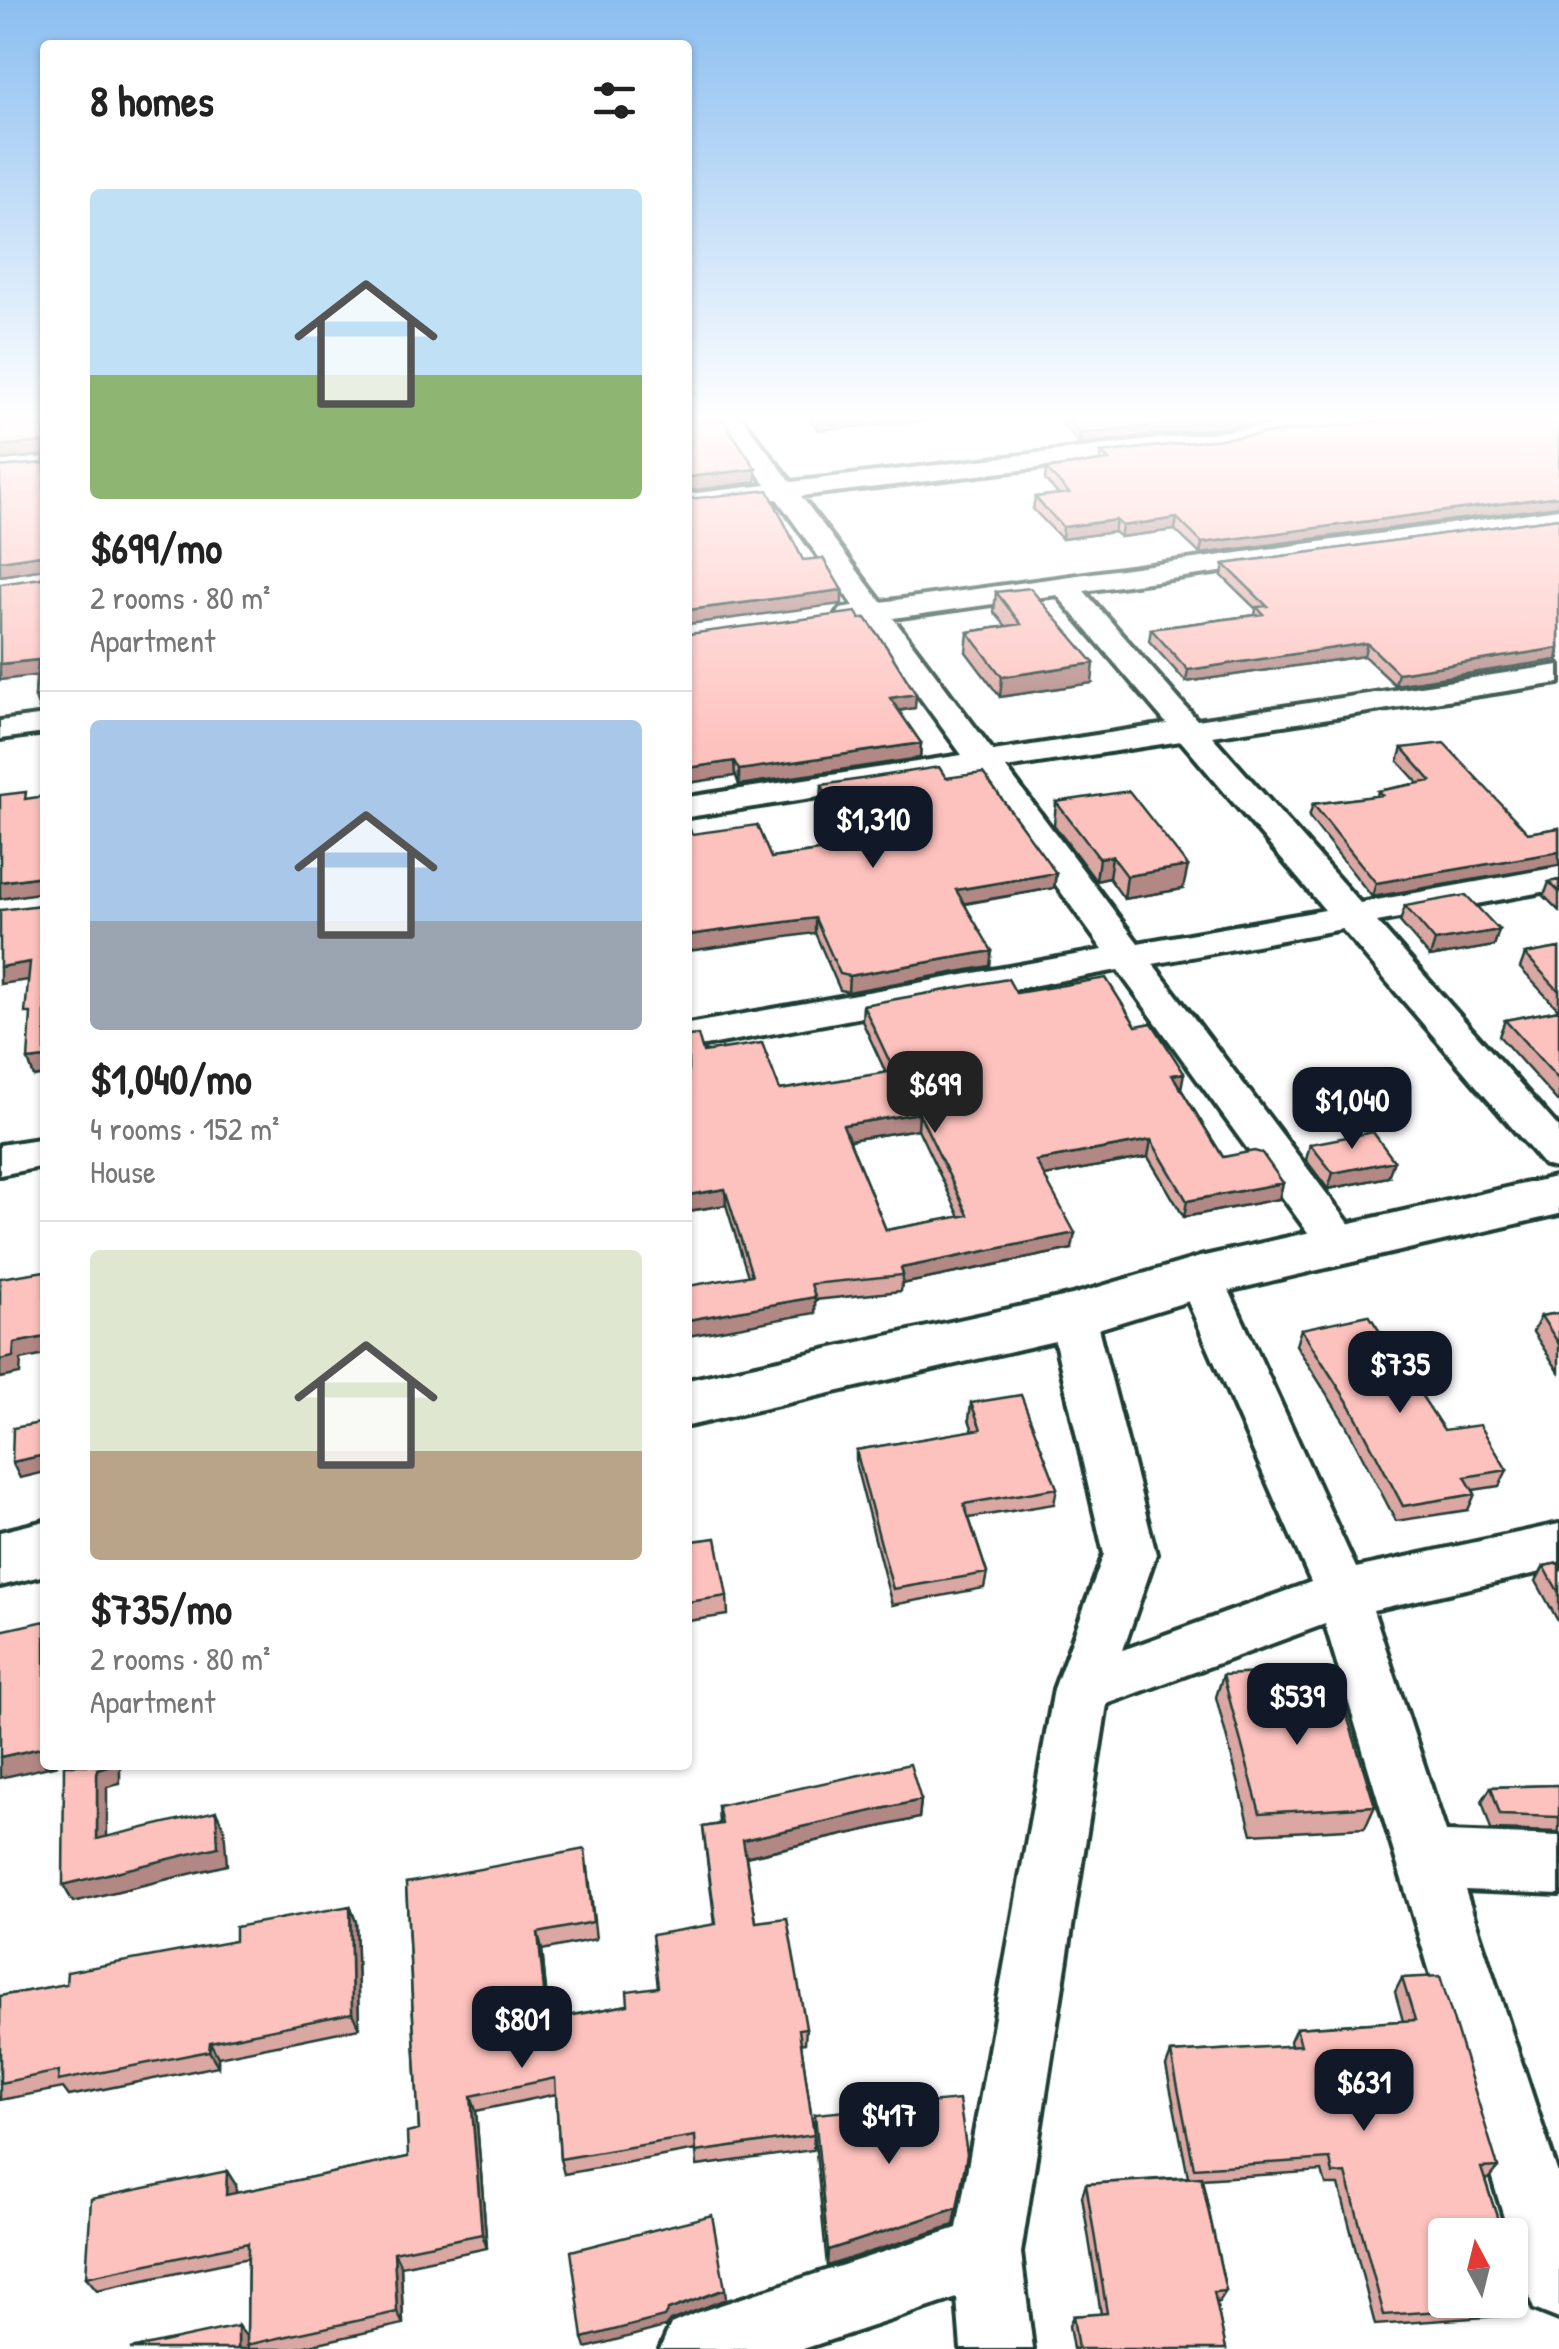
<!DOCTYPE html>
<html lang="en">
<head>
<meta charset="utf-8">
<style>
  :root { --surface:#fff; --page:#f6f6f6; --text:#222; --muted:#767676; --line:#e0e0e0; --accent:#111827 }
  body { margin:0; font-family:"Patrick Hand",sans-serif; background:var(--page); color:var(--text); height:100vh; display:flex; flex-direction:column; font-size:38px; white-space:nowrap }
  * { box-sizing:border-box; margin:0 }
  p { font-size:32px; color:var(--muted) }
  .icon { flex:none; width:55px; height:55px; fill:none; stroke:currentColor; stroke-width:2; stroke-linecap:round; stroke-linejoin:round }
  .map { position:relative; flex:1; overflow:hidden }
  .side { position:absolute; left:40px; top:40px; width:652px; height:1730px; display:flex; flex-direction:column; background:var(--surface); border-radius:10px; box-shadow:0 2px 8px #0004 }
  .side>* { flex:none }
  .needle { width:65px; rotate:353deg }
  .controls { position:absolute; left:1428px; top:2218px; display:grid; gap:20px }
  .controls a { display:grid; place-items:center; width:100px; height:100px; border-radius:10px; background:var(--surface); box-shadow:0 2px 8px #0004; font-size:50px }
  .price { position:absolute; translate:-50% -85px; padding:0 22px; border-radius:20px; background:var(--accent); color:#fff; font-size:32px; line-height:65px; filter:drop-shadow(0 2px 5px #0008) }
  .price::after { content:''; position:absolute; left:50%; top:60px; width:30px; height:22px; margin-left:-15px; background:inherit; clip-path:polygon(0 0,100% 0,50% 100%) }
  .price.active { background:#222; color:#fff }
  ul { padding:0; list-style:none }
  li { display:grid; align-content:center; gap:20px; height:530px; padding:0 50px }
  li+li { border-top:2px solid var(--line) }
  li span { display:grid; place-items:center; height:310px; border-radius:10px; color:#555 }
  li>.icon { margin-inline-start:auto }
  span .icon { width:180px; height:180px; fill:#fffc; stroke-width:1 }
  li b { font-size:42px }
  h2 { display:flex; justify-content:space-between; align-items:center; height:120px; padding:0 50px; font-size:42px }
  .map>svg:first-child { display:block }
</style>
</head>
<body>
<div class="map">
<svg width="1559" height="2349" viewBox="0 0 1559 2349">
  <rect width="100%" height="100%" fill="#fff"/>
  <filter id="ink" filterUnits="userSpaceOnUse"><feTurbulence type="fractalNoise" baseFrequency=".01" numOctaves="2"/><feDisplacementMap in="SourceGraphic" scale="20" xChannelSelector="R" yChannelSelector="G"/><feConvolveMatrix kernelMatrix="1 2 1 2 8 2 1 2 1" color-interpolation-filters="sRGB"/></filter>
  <g filter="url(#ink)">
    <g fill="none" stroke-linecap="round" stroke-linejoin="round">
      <defs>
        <path id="minor" d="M 718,418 L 742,418 L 791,482 L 1338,418 L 1413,418 L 1401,425 L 801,496 L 881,602 L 1559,509 L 1559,525 L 1084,591 L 1197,720 L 1559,665 L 1559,683 L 1212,736 L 1360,903 L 1559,867 L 1559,889 L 1377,922 L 1559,1128 L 1559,1169 L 1544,1165 L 1342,929 L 1153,964 L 1357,1234 L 1363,1245 L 1357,1256 L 1341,1261 L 1325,1256 L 1118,970 L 688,1049 L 688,1024 L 1103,950 L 975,773 L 688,817 L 688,797 L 962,755 L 865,622 L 841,621 L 837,615 L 841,609 L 854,606 L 777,499 L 688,510 L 688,494 L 766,485 ZM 1057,595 L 1167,724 L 993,751 L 893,618 ZM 1181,741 L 1325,910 L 1138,943 L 1006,768 Z
          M 45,715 L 45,733 L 0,739 L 0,721 Z
          M 45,1138 L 45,1166 L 0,1175 L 0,1145 Z
          M 1200,1260 L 1216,1265 L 1223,1277 L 1356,1568 L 1559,1524 L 1559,1568 L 1373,1610 L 1446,1832 L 1559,1836 L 1559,1894 L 1465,1890 L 1559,2177 L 1559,2319 L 1534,2309 L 1524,2284 L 1325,1624 L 1107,1704 L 1021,2253 L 1033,2349 L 961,2349 L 957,2298 L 803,2349 L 660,2349 L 671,2324 L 696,2313 L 957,2228 L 1054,1689 L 1104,1554 L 1049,1316 L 1056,1304 L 1072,1299 L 1088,1304 L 1095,1316 L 1156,1554 L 1123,1650 L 1311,1582 L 1177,1277 L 1184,1265 Z"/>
        <path id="tertiary" d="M 1559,1176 L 1559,1214 L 1202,1297 L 1072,1337 L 688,1426 L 688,1380 L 1072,1295 L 1200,1257 Z
          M 45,1521 L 45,1575 L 0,1586 L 0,1532 Z"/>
      </defs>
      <use href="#minor" stroke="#1f3d34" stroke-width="8"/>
      <use href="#tertiary" stroke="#1f3d34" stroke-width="8"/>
      <use href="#minor" fill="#fff" fill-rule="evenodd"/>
      <use href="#tertiary" fill="#fff" fill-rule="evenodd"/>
    </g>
    <path fill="#daa7a3" stroke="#1f3d34" stroke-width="2.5" fill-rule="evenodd" d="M 45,418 L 45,712 L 40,712 L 35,697 L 41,578 L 44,574 L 44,569 L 0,576 L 0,467 L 44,463 L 44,456 L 0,460 Z
      M 809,418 L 960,418 L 818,430 Z
      M 1057,418 L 1305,418 L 1079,444 Z
      M 1402,418 L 1200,554 L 1175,530 L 1120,537 L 1114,532 L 1062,539 L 1033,509 L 1035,497 L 1058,494 L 1045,480 L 1046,469 L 1100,461 L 1101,453 Z
      M 1559,518 L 1559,661 L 1557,660 L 1395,685 L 1364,656 L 1186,682 L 1149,641 L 1151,629 L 1255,615 L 1256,609 L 1222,576 L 1224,564 Z
      M 996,592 L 1092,683 L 1000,697 L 966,652 L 968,632 L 1006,626 L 994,612 Z
      M 688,634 L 915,708 L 899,711 L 921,743 L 920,758 L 739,785 Z
      M 1402,748 L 1528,833 L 1559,828 L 1559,865 L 1372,897 L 1309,817 L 1313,804 L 1377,796 L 1378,791 L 1418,783 L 1398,761 Z
      M 946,778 L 1056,873 L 1054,888 L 965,904 L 990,966 L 848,992 L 840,990 L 815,933 L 692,834 L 771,858 L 845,847 L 821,800 L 822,785 Z
      M 1056,802 L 1183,889 L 1124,899 L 1109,878 L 1096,881 L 1054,825 Z
      M 1559,880 L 1559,911 L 1544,896 L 1549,882 Z
      M 1405,906 L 1499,930 L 1494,946 L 1430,957 L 1400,922 Z
      M 1559,948 L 1559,1010 L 1520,968 L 1525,954 Z
      M 1016,993 L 1136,1026 L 1181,1089 L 1223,1157 L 1283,1183 L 1279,1199 L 1184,1217 L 1148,1157 L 1044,1176 L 1072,1249 L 902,1284 L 901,1291 L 815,1300 L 815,1313 L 748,1276 L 726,1205 L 688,1211 L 688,1036 L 703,1052 L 780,1090 L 886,1073 L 862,1021 L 863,1005 ZM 918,1129 L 960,1217 L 886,1230 L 849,1140 Z
      M 1559,1010 L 1559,1103 L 1499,1036 L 1505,1020 Z
      M 1310,1144 L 1388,1177 L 1328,1189 L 1306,1160 Z
      M 1559,1313 L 1559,1372 L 1533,1332 L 1541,1316 Z
      M 1301,1329 L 1444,1430 L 1507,1470 L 1499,1486 L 1473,1490 L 1475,1494 L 1468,1510 L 1396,1521 L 1345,1423 L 1296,1345 Z
      M 971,1403 L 1057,1488 L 1054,1504 L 969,1518 L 987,1573 L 984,1588 L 892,1605 L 856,1466 L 856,1450 L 973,1431 L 969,1419 Z
      M 688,1515 L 692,1541 L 727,1596 L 728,1615 L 688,1621 Z
      M 1559,1563 L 1559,1623 L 1536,1581 L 1544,1566 Z
      M 1223,1675 L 1268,1694 L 1375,1806 L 1365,1828 L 1252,1834 L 1216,1697 Z
      M 1559,1785 L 1559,1832 L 1491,1830 L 1482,1801 L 1491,1787 Z
      M 921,1800 L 919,1818 L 746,1857 L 756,1922 L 806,2028 L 805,2043 L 801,2044 L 814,2135 L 813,2150 L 697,2166 L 696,2150 L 564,2174 L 560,2159 L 556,2094 L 476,2111 L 487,2248 L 401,2266 L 403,2324 L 292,2349 L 130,2349 L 247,2337 L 248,2258 L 97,2290 L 86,2277 L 236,2185 L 236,2193 L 408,2157 L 419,2130 L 406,1883 L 588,1867 L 596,1939 L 542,1950 L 549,2019 L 628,2005 L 658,1987 L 715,1924 L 703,1827 L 719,1824 L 718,1806 Z
      M 350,1906 L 356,1922 L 359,2028 L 218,2057 L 218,2066 L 69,2096 L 63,2088 L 0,2100 L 0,1996 L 66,1984 L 235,1941 Z
      M 1402,1978 L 1498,2167 L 1488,2179 L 1485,2179 L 1524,2305 L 1514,2315 L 1375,2325 L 1339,2185 L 1326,2185 L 1322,2171 L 1202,2179 L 1226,2291 L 1219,2302 L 1216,2302 L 1226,2349 L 1073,2349 L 1069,2326 L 1073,2316 L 1101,2314 L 1082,2196 L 1086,2184 L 1188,2177 L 1166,2066 L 1171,2053 L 1291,2046 L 1290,2041 L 1296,2028 L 1403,2021 L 1395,1992 Z
      M 815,2114 L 954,2225 L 827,2266 L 814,2132 Z"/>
    <path fill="#b28885" stroke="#1f3d34" stroke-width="2.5" d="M 834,418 L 960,418 L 818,430 L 818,419 Z
      M 1214,418 L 1305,418 L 1079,444 L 1080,434 Z
      M 44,442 L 45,455 L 0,460 L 0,446 Z
      M 756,469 L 756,482 L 688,491 L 688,477 Z
      M 1559,496 L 1559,506 L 1200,554 L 1202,543 Z
      M 1177,518 L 1175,530 L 1120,537 L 1122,526 Z
      M 1116,520 L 1114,532 L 1062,539 L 1063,527 Z
      M 40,555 L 44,569 L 0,576 L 0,561 Z
      M 842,590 L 842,604 L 688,624 L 688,610 Z
      M 1367,643 L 1364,656 L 1186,682 L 1188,670 Z
      M 1559,648 L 1557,660 L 1395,685 L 1398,673 Z
      M 38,660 L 42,675 L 0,680 L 0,664 Z
      M 1094,663 L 1092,683 L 1000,697 L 1002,677 Z
      M 916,694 L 915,708 L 889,712 L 890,698 Z
      M 921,743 L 920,758 L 739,785 L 739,770 Z
      M 734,761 L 735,776 L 688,783 L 688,768 Z
      M 1559,852 L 1559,865 L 1372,897 L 1376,883 Z
      M 1112,856 L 1109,878 L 1096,881 L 1099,858 Z
      M 1188,866 L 1183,889 L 1124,899 L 1127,876 Z
      M 1056,873 L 1054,888 L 955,905 L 956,890 Z
      M 42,876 L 45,892 L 0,899 L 0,882 Z
      M 815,918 L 815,933 L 688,951 L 688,935 Z
      M 1499,930 L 1494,946 L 1430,957 L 1435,941 Z
      M 992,951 L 990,966 L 848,992 L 849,976 Z
      M 30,962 L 36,979 L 0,984 L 0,967 Z
      M 45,1058 L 45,1075 L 34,1077 L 28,1060 Z
      M 1184,1073 L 1181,1089 L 1172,1075 Z
      M 919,1113 L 918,1129 L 843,1141 L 843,1125 Z
      M 1151,1140 L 1148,1157 L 1034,1178 L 1036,1161 Z
      M 1394,1161 L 1388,1177 L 1328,1189 L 1333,1173 Z
      M 1283,1183 L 1279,1199 L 1184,1217 L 1187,1201 Z
      M 725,1189 L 726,1205 L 688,1211 L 688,1195 Z
      M 1075,1233 L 1072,1249 L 902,1284 L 903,1275 L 901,1268 Z
      M 815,1297 L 815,1313 L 688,1336 L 688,1320 Z
      M 45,1337 L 45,1355 L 21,1360 L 20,1374 L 0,1378 L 0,1360 L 14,1343 Z
      M 45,1455 L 45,1472 L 20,1478 L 12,1462 Z
      M 45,1747 L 45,1765 L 58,1765 L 0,1778 L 0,1757 Z
      M 110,1765 L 120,1765 L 120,1784 L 107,1787 L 107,1856 L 97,1839 L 97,1769 Z
      M 921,1800 L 919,1818 L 744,1857 L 743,1840 Z
      M 216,1811 L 224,1828 L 227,1865 L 73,1902 L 63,1885 Z
      M 350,1906 L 356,1922 L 359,2028 L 352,2013 Z
      M 538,1933 L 542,1950 L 550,2035 L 547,2020 Z
      M 210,2042 L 218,2057 L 218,2066 L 209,2051 Z
      M 471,2096 L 476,2111 L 487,2248 L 482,2234 Z
      M 227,2171 L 236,2185 L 235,2209 L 226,2195 Z
      M 957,2208 L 954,2225 L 827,2266 L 828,2250 Z
      M 394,2252 L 401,2266 L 403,2324 L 397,2312 Z
      M 725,2289 L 726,2299 L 670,2321 L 665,2327 L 586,2348 L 583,2338 L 668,2310 Z
      M 238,2326 L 250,2341 L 247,2345 L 249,2349 L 238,2349 Z"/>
    <path fill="#fec2be" stroke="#1f3d34" stroke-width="2.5" fill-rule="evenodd" d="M 0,418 L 45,418 L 45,696 L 35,697 L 38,660 L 0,664 L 0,584 L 41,578 L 44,574 L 44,559 L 40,555 L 0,561 L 0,467 L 44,463 L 44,442 L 0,446 Z
      M 688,418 L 722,418 L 756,469 L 688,477 Z
      M 1067,418 L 1214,418 L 1080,434 Z
      M 1402,418 L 1559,418 L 1559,496 L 1202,543 L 1177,518 L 1122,526 L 1116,520 L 1063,527 L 1035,497 L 1069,493 L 1046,469 L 1109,460 L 1101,453 Z
      M 768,490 L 803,560 L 823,558 L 842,590 L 688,610 L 688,499 Z
      M 1559,518 L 1559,648 L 1398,673 L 1367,643 L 1188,670 L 1151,629 L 1263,614 L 1257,607 L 1267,606 L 1224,564 Z
      M 1030,588 L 1094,663 L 1002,677 L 968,632 L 1021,624 L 996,592 Z
      M 856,612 L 860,619 L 866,618 L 886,646 L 916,694 L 890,698 L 921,743 L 739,770 L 734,761 L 688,768 L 688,634 Z
      M 1444,743 L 1528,833 L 1559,828 L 1559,852 L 1376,883 L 1313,804 L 1382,795 L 1378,791 L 1431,781 L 1402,748 Z
      M 939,767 L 946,778 L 983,773 L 1056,873 L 956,890 L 992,951 L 849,976 L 840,974 L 815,918 L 688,935 L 688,825 L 692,834 L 757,825 L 771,858 L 852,846 L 822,785 Z
      M 1129,791 L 1188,866 L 1127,876 L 1112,856 L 1099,858 L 1056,802 Z
      M 26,792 L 25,799 L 45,796 L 45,1058 L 28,1060 L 31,1013 L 25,1013 L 30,962 L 0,967 L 0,910 L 40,905 L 43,901 L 42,876 L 0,882 L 0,795 Z
      M 1559,880 L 1559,892 L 1549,882 Z
      M 1466,895 L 1499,930 L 1435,941 L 1405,906 Z
      M 1559,948 L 1559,991 L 1525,954 Z
      M 1106,978 L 1136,1026 L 1152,1023 L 1184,1073 L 1172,1075 L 1223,1157 L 1254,1151 L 1262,1153 L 1283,1183 L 1187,1201 L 1151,1140 L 1036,1161 L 1075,1233 L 901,1268 L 903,1275 L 811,1284 L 815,1297 L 688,1320 L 688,1286 L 752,1275 L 725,1189 L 688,1195 L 688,1036 L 698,1035 L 703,1052 L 762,1043 L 780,1090 L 894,1071 L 863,1005 L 1008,979 L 1016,993 ZM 919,1113 L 968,1215 L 886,1230 L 843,1125 Z
      M 1559,1010 L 1559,1080 L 1505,1020 Z
      M 1373,1132 L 1394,1161 L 1333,1173 L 1310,1144 Z
      M 45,1271 L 45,1337 L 14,1343 L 13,1357 L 0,1360 L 0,1278 Z
      M 1559,1313 L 1559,1344 L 1541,1316 Z
      M 1369,1315 L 1444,1430 L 1480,1425 L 1507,1470 L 1465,1477 L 1475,1494 L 1403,1506 L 1351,1407 L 1301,1329 Z
      M 1021,1395 L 1057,1488 L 964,1504 L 987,1573 L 893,1589 L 856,1450 L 981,1429 L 971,1403 Z
      M 45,1422 L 45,1455 L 12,1462 L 13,1428 Z
      M 688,1515 L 692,1541 L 716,1538 L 727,1596 L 688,1602 Z
      M 1559,1563 L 1559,1593 L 1544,1566 Z
      M 45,1621 L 45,1747 L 0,1757 L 0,1631 Z
      M 1262,1673 L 1268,1694 L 1339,1690 L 1375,1806 L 1260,1813 L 1223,1675 Z
      M 910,1764 L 921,1800 L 743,1840 L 756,1922 L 787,1918 L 806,2028 L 799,2029 L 814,2135 L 696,2152 L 695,2136 L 560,2159 L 555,2078 L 471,2096 L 482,2234 L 394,2252 L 397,2312 L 247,2345 L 248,2243 L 86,2277 L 91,2199 L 227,2171 L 226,2195 L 408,2157 L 407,2133 L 419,2130 L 406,1883 L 585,1849 L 593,1922 L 538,1933 L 547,2020 L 628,2005 L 627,1991 L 658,1987 L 652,1935 L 716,1924 L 703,1827 L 722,1824 L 718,1806 Z
      M 64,1765 L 110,1765 L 97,1769 L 97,1839 L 216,1811 L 218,1847 L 63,1885 Z
      M 1559,1785 L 1559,1817 L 1500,1815 L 1491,1787 Z
      M 350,1906 L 352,2013 L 210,2042 L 209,2051 L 58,2081 L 59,2071 L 0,2083 L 0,1996 L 66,1984 L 67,1972 L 235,1941 L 235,1927 Z
      M 1440,1976 L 1498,2167 L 1481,2168 L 1503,2235 L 1445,2235 L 1445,2300 L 1510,2300 L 1510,2259 L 1524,2305 L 1384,2315 L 1346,2173 L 1333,2174 L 1330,2159 L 1194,2168 L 1171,2053 L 1301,2045 L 1296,2028 L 1415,2020 L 1402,1978 Z
      M 959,2100 L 967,2154 L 957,2208 L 828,2250 L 815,2114 Z
      M 1201,2177 L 1226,2291 L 1214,2292 L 1226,2349 L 1078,2349 L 1073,2316 L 1107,2313 L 1086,2184 Z
      M 712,2215 L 725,2289 L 668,2310 L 664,2317 L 583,2338 L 571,2251 Z
      M 238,2326 L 238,2349 L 130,2349 Z"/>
  </g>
  <linearGradient id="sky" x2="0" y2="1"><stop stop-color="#8bbef0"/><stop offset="0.56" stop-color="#fff"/><stop offset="1" stop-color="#fff" stop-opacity="0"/></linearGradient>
  <rect width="1559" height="747" fill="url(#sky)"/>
</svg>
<div class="controls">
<a><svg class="needle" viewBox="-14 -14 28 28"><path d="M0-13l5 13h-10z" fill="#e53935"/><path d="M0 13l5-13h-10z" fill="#767676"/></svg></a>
</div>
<b class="price" style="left:873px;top:871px">$1,310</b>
<b class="price active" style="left:935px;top:1136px">$699</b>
<b class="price" style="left:1352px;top:1152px">$1,040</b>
<b class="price" style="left:1400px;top:1416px">$735</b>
<b class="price" style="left:1297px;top:1748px">$539</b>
<b class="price" style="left:522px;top:2071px">$801</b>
<b class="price" style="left:1364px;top:2134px">$631</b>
<b class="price" style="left:889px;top:2167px">$417</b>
<section class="side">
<h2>8 homes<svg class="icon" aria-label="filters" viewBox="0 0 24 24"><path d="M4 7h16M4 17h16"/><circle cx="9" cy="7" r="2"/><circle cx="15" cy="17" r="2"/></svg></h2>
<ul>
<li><span style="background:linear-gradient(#bfe0f5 60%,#8fb573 0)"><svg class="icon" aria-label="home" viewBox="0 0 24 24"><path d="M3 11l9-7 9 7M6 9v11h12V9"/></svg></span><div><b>$699/mo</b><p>2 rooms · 80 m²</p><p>Apartment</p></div></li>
<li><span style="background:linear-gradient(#a9c7e8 65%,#9aa5b1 0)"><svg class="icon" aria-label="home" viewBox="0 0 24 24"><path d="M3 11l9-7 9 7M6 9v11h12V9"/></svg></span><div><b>$1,040/mo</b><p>4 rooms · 152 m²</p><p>House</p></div></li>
<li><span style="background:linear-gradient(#dfe7d0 65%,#b9a48a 0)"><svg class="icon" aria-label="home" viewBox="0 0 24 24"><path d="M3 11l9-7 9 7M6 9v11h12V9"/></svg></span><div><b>$735/mo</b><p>2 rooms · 80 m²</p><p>Apartment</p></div></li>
</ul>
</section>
</div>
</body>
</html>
